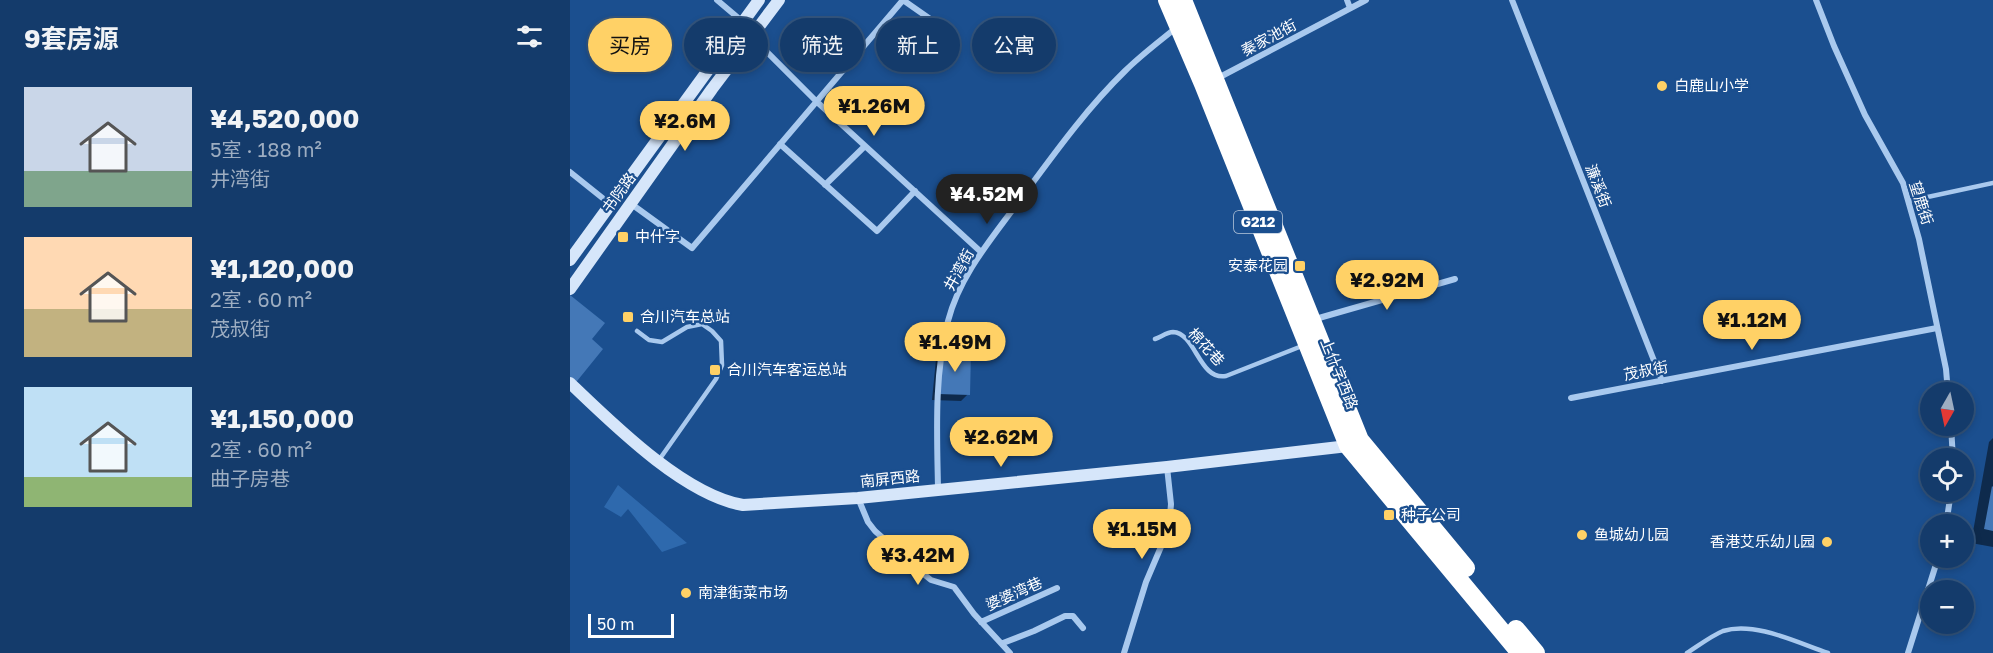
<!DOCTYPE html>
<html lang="zh">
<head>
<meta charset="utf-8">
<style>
  :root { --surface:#143b6b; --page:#214673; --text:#f1f3f6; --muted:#9dadc1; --line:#33557e; --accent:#ffd166 }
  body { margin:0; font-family:"Golos Text","Noto Sans SC",sans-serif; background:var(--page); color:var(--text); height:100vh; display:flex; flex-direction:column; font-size:22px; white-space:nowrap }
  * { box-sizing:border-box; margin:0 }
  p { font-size:20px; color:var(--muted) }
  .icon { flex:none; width:33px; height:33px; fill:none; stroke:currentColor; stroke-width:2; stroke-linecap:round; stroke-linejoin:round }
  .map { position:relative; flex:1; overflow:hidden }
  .sheet { display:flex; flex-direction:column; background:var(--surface); width:570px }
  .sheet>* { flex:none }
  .banner { position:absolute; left:18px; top:18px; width:570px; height:54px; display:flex; gap:12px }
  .needle { width:39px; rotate:189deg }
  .controls { position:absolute; left:1350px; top:382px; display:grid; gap:12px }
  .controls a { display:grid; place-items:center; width:54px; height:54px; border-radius:50%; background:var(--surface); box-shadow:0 3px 9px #0003,0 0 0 2px var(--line); font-size:30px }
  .scale { position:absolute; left:18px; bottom:15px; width:86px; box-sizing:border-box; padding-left:6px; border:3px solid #fff; border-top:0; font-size:16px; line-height:21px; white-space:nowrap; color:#fff; -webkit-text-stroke:4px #1b4f8f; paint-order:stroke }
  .price { position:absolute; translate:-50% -51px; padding:0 14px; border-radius:21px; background:var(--accent); color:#111; font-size:20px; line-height:39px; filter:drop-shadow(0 2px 3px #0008) }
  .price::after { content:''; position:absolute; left:50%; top:36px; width:18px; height:14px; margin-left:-9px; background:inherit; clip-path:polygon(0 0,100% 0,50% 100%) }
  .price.active { background:#222; color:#fff }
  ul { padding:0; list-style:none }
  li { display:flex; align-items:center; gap:18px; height:150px; padding:0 24px }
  li span { display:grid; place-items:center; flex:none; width:168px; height:120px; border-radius:0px; color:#555 }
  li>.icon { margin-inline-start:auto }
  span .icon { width:72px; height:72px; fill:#fffc; stroke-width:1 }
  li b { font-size:26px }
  h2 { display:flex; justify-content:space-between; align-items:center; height:72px; padding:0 24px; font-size:26px }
  .chip { padding:0 21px; border-radius:27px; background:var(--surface); box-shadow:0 3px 9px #0003,0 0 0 2px var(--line); font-size:21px; line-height:54px }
  .chip.active { background:var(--accent); color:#111 }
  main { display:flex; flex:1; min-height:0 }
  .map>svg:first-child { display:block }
</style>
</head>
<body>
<main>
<section class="sheet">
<h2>9套房源<svg class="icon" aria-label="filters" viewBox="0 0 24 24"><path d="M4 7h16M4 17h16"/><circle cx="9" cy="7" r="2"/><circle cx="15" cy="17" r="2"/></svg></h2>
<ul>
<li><span style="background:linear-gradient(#c9d6e8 70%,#7fa58c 0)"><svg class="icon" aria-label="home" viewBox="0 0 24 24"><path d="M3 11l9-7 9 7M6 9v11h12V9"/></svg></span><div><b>¥4,520,000</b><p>5室 · 188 m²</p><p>井湾街</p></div></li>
<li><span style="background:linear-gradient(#ffd9b3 60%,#c2b280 0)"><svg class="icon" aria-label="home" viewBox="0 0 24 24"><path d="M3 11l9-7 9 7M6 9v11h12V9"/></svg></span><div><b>¥1,120,000</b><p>2室 · 60 m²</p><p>茂叔街</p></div></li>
<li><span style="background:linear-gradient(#bfe0f5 75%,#8fb573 0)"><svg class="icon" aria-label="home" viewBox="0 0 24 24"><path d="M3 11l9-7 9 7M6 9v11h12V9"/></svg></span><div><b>¥1,150,000</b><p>2室 · 60 m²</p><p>曲子房巷</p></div></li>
</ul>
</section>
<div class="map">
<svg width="1423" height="653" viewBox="0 0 1423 653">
  <rect width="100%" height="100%" fill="#1b4f8f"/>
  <path fill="#2e69ad" d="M 48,485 L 117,543 L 92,552 L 58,509 L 51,517 L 34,507 Z"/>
  <path fill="#0007" d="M 373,351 L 398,394 L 391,401 L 362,400 L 366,359 Z
    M 1423,438 L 1423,547 L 1401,543 L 1419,442 Z"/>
  <path fill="#4478b7" d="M 0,295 L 35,323 L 22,339 L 33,349 L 3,386 L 0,383 Z
    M 373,350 L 401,352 L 400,395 L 368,394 Z
    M 1422,486 L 1423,487 L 1423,531 L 1414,529 Z"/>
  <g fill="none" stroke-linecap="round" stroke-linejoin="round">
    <path stroke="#a9c9ee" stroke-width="4.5" d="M 1339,201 L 1423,183
      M 67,331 L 79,340 L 92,342 L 117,327 L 132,324 L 142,331 L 151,341 L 152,365 L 146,379 L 89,460
      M 585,339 C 591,337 597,332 603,332 C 626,333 629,381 656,376 L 732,346
      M 1117,653 C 1128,646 1141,636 1153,631 C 1185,621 1228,643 1258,653"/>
    <path stroke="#a9c9ee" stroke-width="6" d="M 147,0 L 173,22
      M 333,0 L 373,28
      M 777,0 L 780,8
      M 942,0 L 1092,381
      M 1246,0 L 1264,46 L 1295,115 L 1333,183 L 1349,239 L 1376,369 L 1378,393
      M 182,37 L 246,101 L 411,252
      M 648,78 L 796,0
      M 210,144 L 307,231 L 345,191
      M 0,172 L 40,204
      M 255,185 L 295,146
      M 60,203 L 122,248 L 333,0
      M 742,320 L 885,279
      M 1001,398 L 1367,328
      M 1381,426 L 1383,459
      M 368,488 C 367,434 364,375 378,321 C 389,278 418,243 444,208 C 479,161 513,112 555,71 C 571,55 590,41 607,27
      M 288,498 L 298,522 L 305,531 L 356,576 L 361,580 L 384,587 L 404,614 L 440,653
      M 1376,525 L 1381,492
      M 411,622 L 487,588
      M 433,643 L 464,631 L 495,616 L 503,616 L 513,628
      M 554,653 L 576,582 L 599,528 L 601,504 L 597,467
      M 1338,653 L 1368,558"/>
    <path stroke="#d6e6fa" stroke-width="12" d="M 0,260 L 189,0
      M 0,289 L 142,89 L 209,0
      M 0,383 C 43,424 114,495 173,505 L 288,498 L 597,467 L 778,446 L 784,443"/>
    <path stroke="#fff" stroke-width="18" d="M 597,0 L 633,84 L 778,446 L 950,653
      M 613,0 L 790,440 L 896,568
      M 946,629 L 966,653"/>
  </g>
  <g fill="#ffd166" stroke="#1b4f8f" stroke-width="2">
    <circle cx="1092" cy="86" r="6"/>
    <rect x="47" y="231" width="12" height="12" rx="3"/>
    <rect x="724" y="260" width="12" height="12" rx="3"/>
    <rect x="52" y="311" width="12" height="12" rx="3"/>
    <rect x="139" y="364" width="12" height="12" rx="3"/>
    <rect x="813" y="509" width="12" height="12" rx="3"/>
    <circle cx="1012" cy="535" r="6"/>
    <circle cx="1257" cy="542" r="6"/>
    <circle cx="116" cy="593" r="6"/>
  </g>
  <g text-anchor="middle" stroke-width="4.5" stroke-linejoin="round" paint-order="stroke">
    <rect fill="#1b4f8f" stroke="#bbcadd" stroke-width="1.5" x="664" y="211" width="48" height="22" rx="4.5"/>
    <g font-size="14" font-weight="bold" fill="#fff">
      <text x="688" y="227">G212</text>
    </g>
    <g font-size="15" fill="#fff" stroke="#1b4f8f">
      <text transform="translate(699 38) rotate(-28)" y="5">秦家池街</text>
      <text transform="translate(1028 186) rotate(69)" y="5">濂溪街</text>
      <text transform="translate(49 193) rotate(-54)" y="5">书院路</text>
      <text transform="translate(1351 203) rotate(72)" y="5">望鹿街</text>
      <text transform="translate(389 270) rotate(-61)" y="5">井湾街</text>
      <text transform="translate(636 347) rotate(47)" y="5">棉花巷</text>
      <text transform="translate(1076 371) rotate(-11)" y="5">茂叔街</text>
      <text transform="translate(769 374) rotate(68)" y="5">上什字西路</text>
      <text transform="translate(320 479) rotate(-6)" y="5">南屏西路</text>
      <text transform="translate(444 594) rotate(-24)" y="5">婆婆湾巷</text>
    </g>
    <g font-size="15" fill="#fff" stroke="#1b4f8f" text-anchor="start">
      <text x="1104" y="91">白鹿山小学</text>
      <text x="65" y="242">中什字</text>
      <text x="718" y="271" text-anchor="end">安泰花园</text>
      <text x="70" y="322">合川汽车总站</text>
      <text x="157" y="375">合川汽车客运总站</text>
      <text x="831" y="520">种子公司</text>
      <text x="1024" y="540">鱼城幼儿园</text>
      <text x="1245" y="547" text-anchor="end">香港艾乐幼儿园</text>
      <text x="128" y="598">南津街菜市场</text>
    </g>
  </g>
</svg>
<div class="controls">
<a><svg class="needle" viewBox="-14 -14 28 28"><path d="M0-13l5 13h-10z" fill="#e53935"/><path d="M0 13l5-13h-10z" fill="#9dadc1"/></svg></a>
<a><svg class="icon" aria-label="locate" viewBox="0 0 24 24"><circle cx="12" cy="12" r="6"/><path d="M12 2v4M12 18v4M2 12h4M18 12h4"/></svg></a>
<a>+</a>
<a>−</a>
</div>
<div class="scale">50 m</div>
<b class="price" style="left:304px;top:137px">¥1.26M</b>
<b class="price" style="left:115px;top:152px">¥2.6M</b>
<b class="price active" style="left:417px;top:225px">¥4.52M</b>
<b class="price" style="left:817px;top:311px">¥2.92M</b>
<b class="price" style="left:1182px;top:351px">¥1.12M</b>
<b class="price" style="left:385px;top:373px">¥1.49M</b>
<b class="price" style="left:431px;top:468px">¥2.62M</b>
<b class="price" style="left:572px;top:560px">¥1.15M</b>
<b class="price" style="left:348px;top:586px">¥3.42M</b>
<div class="banner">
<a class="chip active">买房</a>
<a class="chip">租房</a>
<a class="chip">筛选</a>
<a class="chip">新上</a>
<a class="chip">公寓</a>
</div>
</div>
</main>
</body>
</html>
